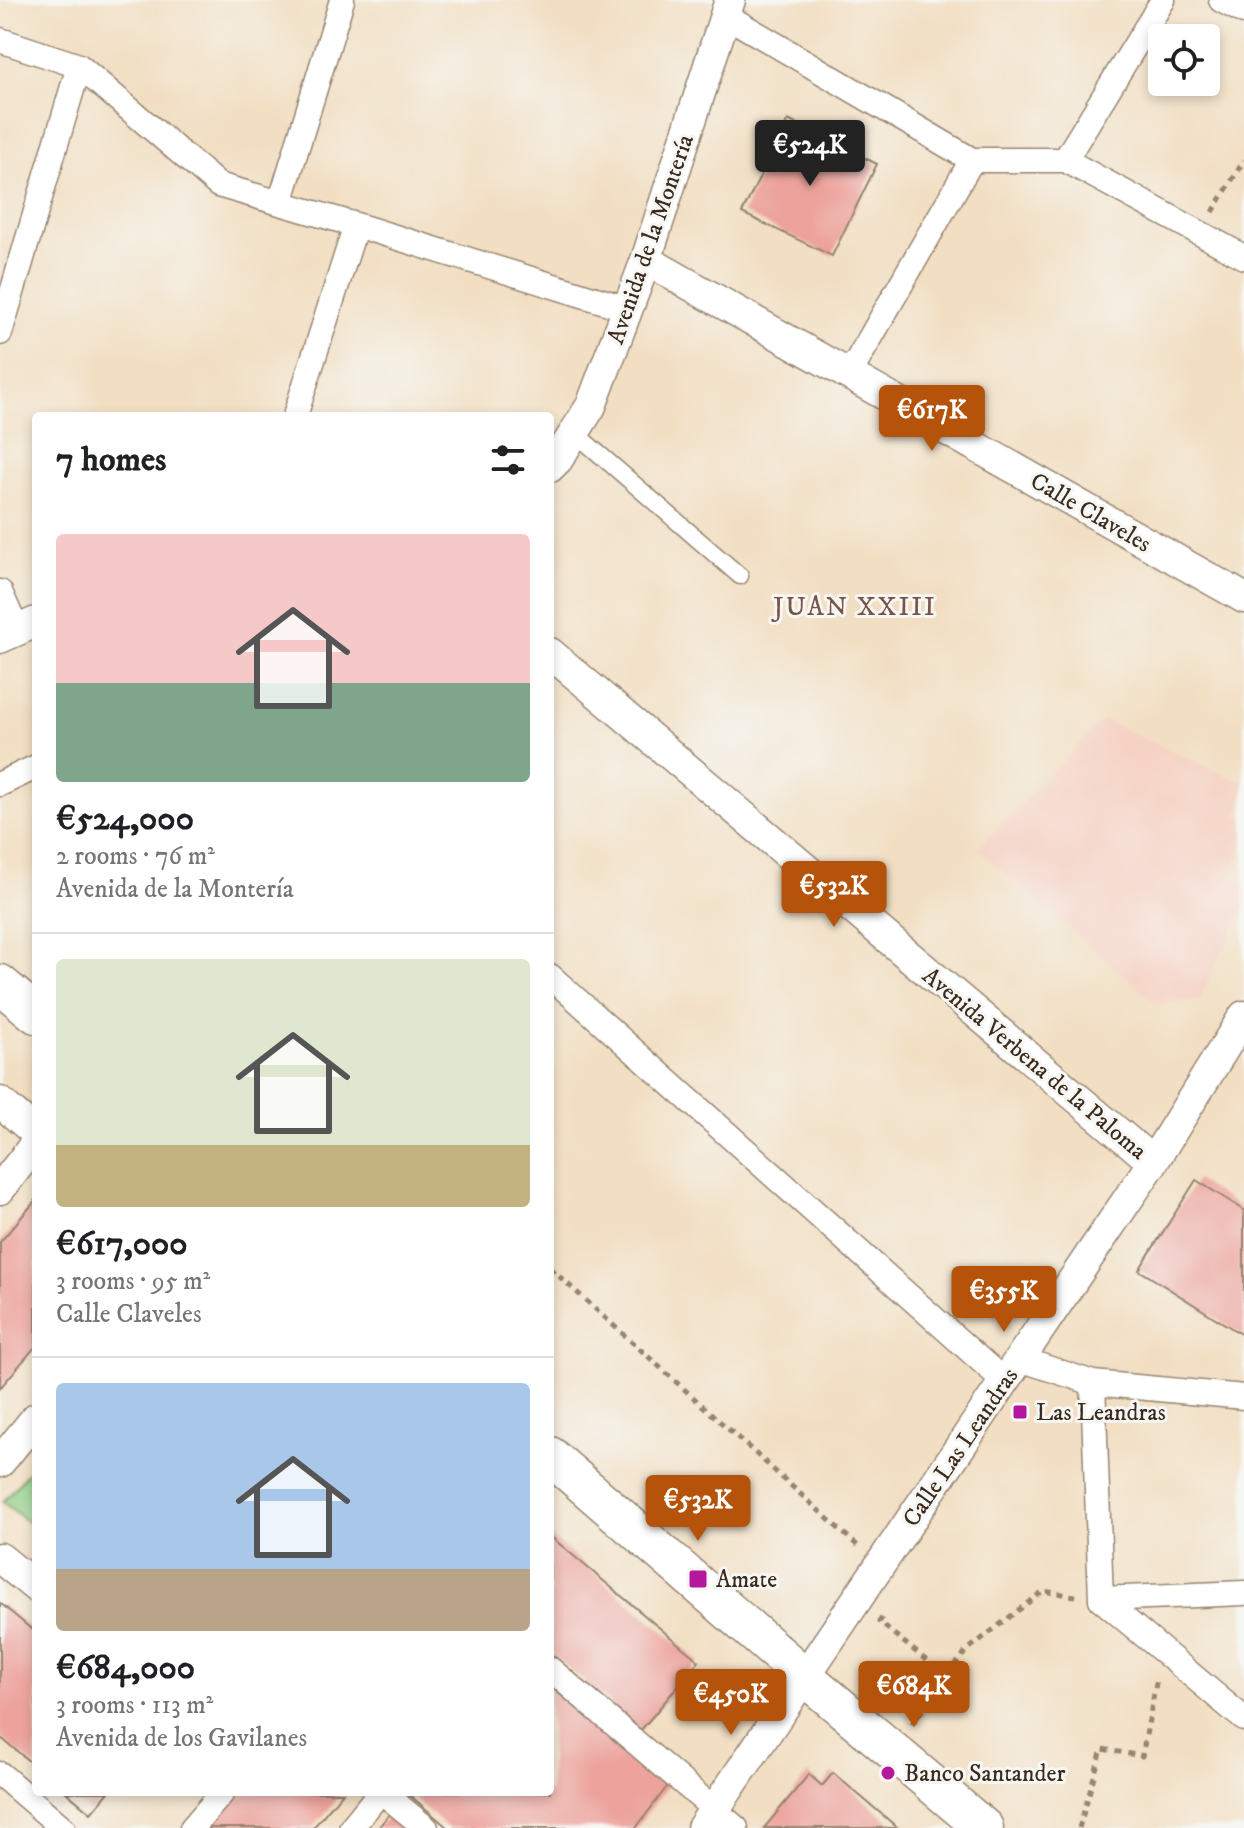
<!DOCTYPE html>
<html lang="en">
<head>
<meta charset="utf-8">
<style>
  :root { --surface:#fff; --page:#f2f2f2; --text:#202124; --muted:#757577; --line:#e0e0e0; --accent:#b45309 }
  body { margin:0; font-family:"IM FELL DW Pica",serif; background:var(--page); color:var(--text); height:100vh; display:flex; flex-direction:column; font-size:30px; white-space:nowrap }
  * { box-sizing:border-box; margin:0 }
  p { font-size:26px; color:var(--muted) }
  .icon { flex:none; width:44px; height:44px; fill:none; stroke:currentColor; stroke-width:2; stroke-linecap:round; stroke-linejoin:round }
  .map { position:relative; flex:1; overflow:hidden }
  .details { position:absolute; left:32px; top:412px; width:522px; height:1384px; display:flex; flex-direction:column; background:var(--surface); border-radius:8px; box-shadow:0 4px 12px #0003 }
  .details>* { flex:none }
  .buttons { position:absolute; left:1148px; top:24px; display:grid; gap:16px }
  .buttons a { display:grid; place-items:center; width:72px; height:72px; border-radius:8px; background:var(--surface); box-shadow:0 4px 12px #0003; font-size:40px }
  .price { position:absolute; translate:-50% -68px; padding:0 18px; border-radius:8px; background:var(--accent); color:#fff; font-size:26px; line-height:52px; filter:drop-shadow(0 2px 4px #0008) }
  .price::after { content:''; position:absolute; left:50%; top:48px; width:24px; height:18px; margin-left:-12px; background:inherit; clip-path:polygon(0 0,100% 0,50% 100%) }
  .price.active { background:#222; color:#fff }
  ul { padding:0; list-style:none }
  li { display:grid; align-content:center; gap:16px; height:424px; padding:0 24px }
  li+li { border-top:2px solid var(--line) }
  li span { display:grid; place-items:center; height:248px; border-radius:8px; color:#555 }
  li>.icon { margin-inline-start:auto }
  span .icon { width:144px; height:144px; fill:#fffc; stroke-width:1 }
  li b { font-size:34px }
  h2 { display:flex; justify-content:space-between; align-items:center; height:96px; padding:0 24px; font-size:34px }
  .map>svg:first-child { display:block }
</style>
</head>
<body>
<div class="map">
<svg width="1244" height="1828" viewBox="0 0 1244 1828">
  <rect width="100%" height="100%" fill="#f6f6f2"/>
  <filter id="ink" filterUnits="userSpaceOnUse"><feTurbulence type="fractalNoise" baseFrequency=".0125" numOctaves="2"/><feDisplacementMap in="SourceGraphic" scale="16" xChannelSelector="R" yChannelSelector="G"/><feConvolveMatrix kernelMatrix="1 2 1 2 8 2 1 2 1" color-interpolation-filters="sRGB"/></filter>
  <filter id="wash" filterUnits="userSpaceOnUse"><feTurbulence type="fractalNoise" baseFrequency=".006" numOctaves="4" result="noise"/><feDisplacementMap in="SourceGraphic" scale="32" xChannelSelector="R" yChannelSelector="G"/><feGaussianBlur stdDeviation="1.8" result="paint"/><feColorMatrix in="noise" values="0 0 0 0 0 0 0 0 0 0 0 0 0 0 0 0 0 1.4 0 .05"/><feComposite in="paint" operator="in"/></filter>
  <g filter="url(#wash)">
    <rect width="100%" height="100%" fill="#f2dfc3"/>
    <path fill="#f6d2c4" d="M 1103,720 L 1244,783 L 1244,796 L 1236,816 L 1244,819 L 1244,844 L 1231,876 L 1244,884 L 1244,907 L 1199,1000 L 1157,1004 L 977,849 Z"/>
    <path fill="#91cf86" stroke="#667c52" stroke-width="2" d="M 36,1462 L 36,1529 L 3,1502 Z"/>
    <g id="blocks">
      <path fill="#eda39c" d="M 788,120 L 877,164 L 832,256 L 742,213 Z
        M 1196,1180 L 1244,1210 L 1244,1336 L 1139,1270 Z
        M 36,1200 L 36,1346 L 0,1388 L 0,1242 Z
        M 550,1536 L 699,1661 L 641,1730 L 550,1653 Z
        M 0,1603 L 36,1633 L 36,1767 L 0,1737 Z
        M 550,1686 L 669,1784 L 636,1828 L 448,1828 L 406,1792 L 550,1792 Z
        M 833,1773 L 898,1828 L 764,1828 L 809,1774 L 822,1786 Z
        M 66,1792 L 109,1792 L 91,1813 Z
        M 237,1792 L 343,1792 L 313,1828 L 206,1828 Z
        M 393,1810 L 414,1828 L 378,1828 Z"/>
    </g>
  </g>
  <g filter="url(#ink)">
    <use href="#blocks" fill-opacity="0" stroke="#968470" stroke-width="2"/>
    <g fill="none" stroke-linecap="round" stroke-linejoin="round">
      <defs>
        <path id="service" d="M 575,433 L 740,576"/>
        <path id="pedestrian" d="M 1221,0 L 1244,12
          M 725,15 L 972,160 L 1065,160 L 1163,0
          M 0,40 L 79,66 L 218,185 L 356,225 L 628,309
          M 1065,160 L 1244,257
          M 280,203 L 342,0
          M 0,333 L 79,66
          M 849,375 L 972,160
          M 295,416 L 356,225
          M 0,592 L 17,630
          M 0,784 L 36,767
          M 550,976 L 1004,1381
          M 1020,1359 L 1093,1383 L 1244,1397
          M 1093,1383 L 1101,1599 L 1244,1719
          M 1101,1599 L 1244,1593
          M 550,1669 L 736,1828
          M 0,1774 L 63,1828
          M 382,1792 L 426,1828
          M 192,1828 L 223,1792
          M 351,1828 L 380,1792"/>
        <path id="minor" d="M 646,260 L 1244,598
          M 550,467 L 558,459 L 591,406 L 646,260 L 730,0
          M 0,638 L 36,622
          M 550,653 L 1153,1162
          M 0,1102 L 36,1133
          M 0,1189 L 36,1143
          M 0,1462 L 36,1418
          M 0,1558 L 36,1587
          M 702,1828 L 1153,1162 L 1244,1016"/>
        <path id="tertiary" d="M 0,984 L 36,1014
          M 550,1456 L 805,1677 L 984,1828"/>
      </defs>
      <use href="#service" stroke="#968470" stroke-width="19"/>
      <use href="#pedestrian" stroke="#968470" stroke-width="27"/>
      <use href="#minor" stroke="#968470" stroke-width="33"/>
      <use href="#tertiary" stroke="#968470" stroke-width="41"/>
      <path stroke="#968470" stroke-width="5" stroke-dasharray="6 6" stroke-linecap="butt" d="M 1213,212 L 1244,160
        M 550,1268 L 858,1546
        M 882,1618 L 879,1622 L 947,1677
        M 912,1724 L 966,1651 L 1043,1591 L 1076,1596
        M 1079,1828 L 1102,1749 L 1142,1756 L 1157,1678"/>
      <use href="#service" stroke="#fff" stroke-width="16"/>
      <use href="#pedestrian" stroke="#fff" stroke-width="24"/>
      <use href="#minor" stroke="#fff" stroke-width="30"/>
      <use href="#tertiary" stroke="#fff" stroke-width="38"/>
    </g>
  </g>
  <g fill="#b5179e" stroke="#f6f6f2" stroke-width="3">
    <rect x="1012" y="1404" width="16" height="16" rx="4"/>
    <rect x="688" y="1569" width="20" height="20" rx="4"/>
    <circle cx="888" cy="1773" r="8"/>
  </g>
  <g text-anchor="middle" stroke-width="6" stroke-linejoin="round" paint-order="stroke">
    <g font-size="24" fill="#3b2a1e" stroke="#f6f6f2">
      <text transform="translate(650 239) rotate(-71)" y="8">Avenida de la Montería</text>
      <text transform="translate(1091 512) rotate(30)" y="8">Calle Claveles</text>
      <text transform="translate(1035 1063) rotate(40)" y="8">Avenida Verbena de la Paloma</text>
      <text transform="translate(960 1447) rotate(-56)" y="8">Calle Las Leandras</text>
    </g>
    <g font-size="24" fill="#3b2a1e" stroke="#f6f6f2" text-anchor="start">
      <text x="1036" y="1420">Las Leandras</text>
      <text x="716" y="1587">Amate</text>
      <text x="904" y="1781">Banco Santander</text>
    </g>
    <g font-size="26" letter-spacing="2" fill="#79544a" stroke="#f6f6f2">
      <text x="855" y="615">JUAN XXIII</text>
    </g>
  </g>
</svg>
<div class="buttons">
<a><svg class="icon" aria-label="locate" viewBox="0 0 24 24"><circle cx="12" cy="12" r="6"/><path d="M12 2v4M12 18v4M2 12h4M18 12h4"/></svg></a>
</div>
<b class="price active" style="left:810px;top:188px">€524K</b>
<b class="price" style="left:932px;top:453px">€617K</b>
<b class="price" style="left:834px;top:929px">€532K</b>
<b class="price" style="left:1004px;top:1334px">€355K</b>
<b class="price" style="left:698px;top:1543px">€532K</b>
<b class="price" style="left:914px;top:1729px">€684K</b>
<b class="price" style="left:731px;top:1737px">€450K</b>
<section class="details">
<h2>7 homes<svg class="icon" aria-label="filters" viewBox="0 0 24 24"><path d="M4 7h16M4 17h16"/><circle cx="9" cy="7" r="2"/><circle cx="15" cy="17" r="2"/></svg></h2>
<ul>
<li><span style="background:linear-gradient(#f6c9c9 60%,#7fa58c 0)"><svg class="icon" aria-label="home" viewBox="0 0 24 24"><path d="M3 11l9-7 9 7M6 9v11h12V9"/></svg></span><div><b>€524,000</b><p>2 rooms · 76 m²</p><p>Avenida de la Montería</p></div></li>
<li><span style="background:linear-gradient(#dfe7d0 75%,#c2b280 0)"><svg class="icon" aria-label="home" viewBox="0 0 24 24"><path d="M3 11l9-7 9 7M6 9v11h12V9"/></svg></span><div><b>€617,000</b><p>3 rooms · 95 m²</p><p>Calle Claveles</p></div></li>
<li><span style="background:linear-gradient(#a9c7e8 75%,#b9a48a 0)"><svg class="icon" aria-label="home" viewBox="0 0 24 24"><path d="M3 11l9-7 9 7M6 9v11h12V9"/></svg></span><div><b>€684,000</b><p>3 rooms · 113 m²</p><p>Avenida de los Gavilanes</p></div></li>
</ul>
</section>
</div>
</body>
</html>
